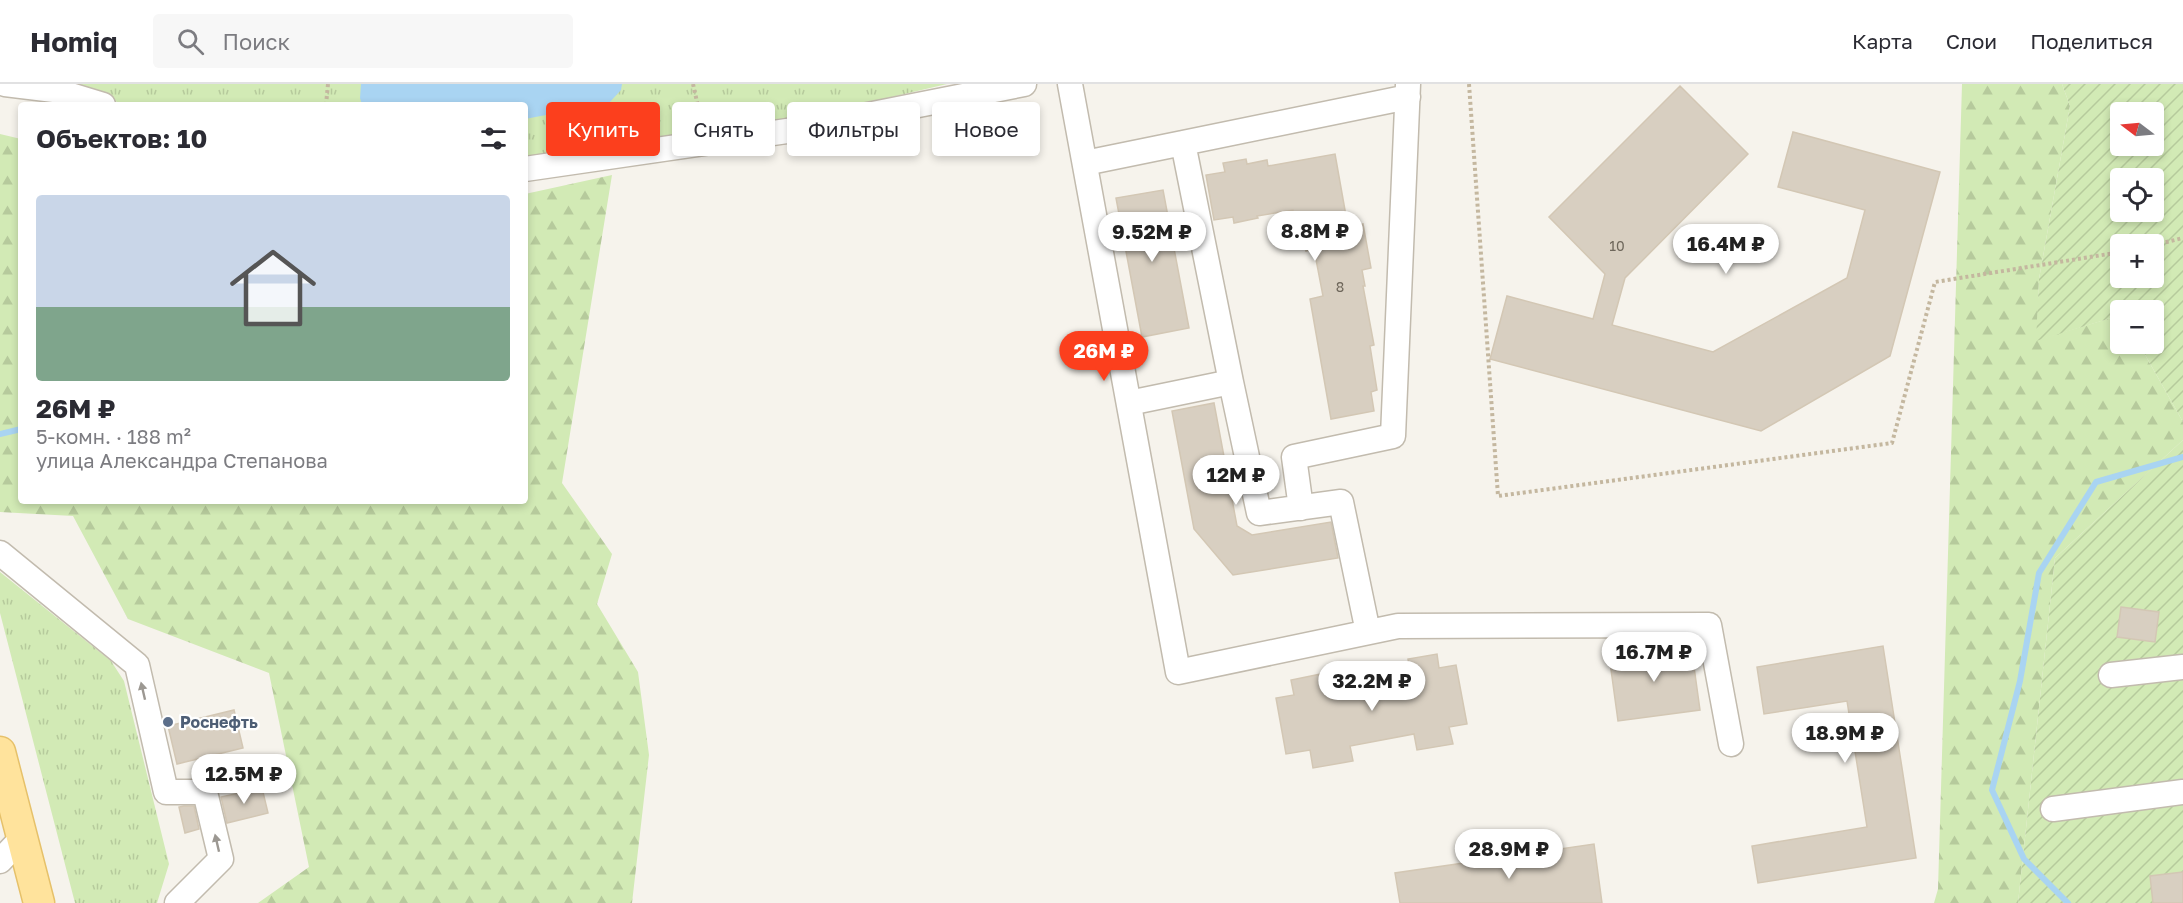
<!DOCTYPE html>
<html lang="ru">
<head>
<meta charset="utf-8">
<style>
  :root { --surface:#fff; --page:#f7f7f7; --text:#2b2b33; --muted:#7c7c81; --line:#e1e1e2; --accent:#fc3f1d }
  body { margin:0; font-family:"Golos Text",sans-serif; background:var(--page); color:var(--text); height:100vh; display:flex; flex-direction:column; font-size:22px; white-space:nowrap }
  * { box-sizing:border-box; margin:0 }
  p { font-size:20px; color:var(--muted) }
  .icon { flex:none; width:33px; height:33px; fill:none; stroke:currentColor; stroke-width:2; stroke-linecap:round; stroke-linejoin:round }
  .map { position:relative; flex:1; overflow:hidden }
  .drawer { position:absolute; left:18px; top:18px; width:510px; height:402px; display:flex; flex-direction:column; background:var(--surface); border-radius:6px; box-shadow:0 3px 9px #0003 }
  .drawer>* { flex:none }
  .guide { position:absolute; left:546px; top:18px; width:570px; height:54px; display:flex; gap:12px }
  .needle { width:39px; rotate:286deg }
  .fabs { position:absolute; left:2110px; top:18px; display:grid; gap:12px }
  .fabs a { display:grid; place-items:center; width:54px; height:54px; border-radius:6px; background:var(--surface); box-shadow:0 3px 9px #0003; font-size:30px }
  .price { position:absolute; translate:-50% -51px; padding:0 14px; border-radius:21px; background:#fff; color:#222; font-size:20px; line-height:39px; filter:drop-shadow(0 2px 3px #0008) }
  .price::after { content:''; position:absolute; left:50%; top:36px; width:18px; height:14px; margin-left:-9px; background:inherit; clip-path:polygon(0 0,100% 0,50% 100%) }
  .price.on { background:var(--accent); color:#fff }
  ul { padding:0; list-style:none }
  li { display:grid; align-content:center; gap:12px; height:318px; padding:0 18px }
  li span { display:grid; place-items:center; height:186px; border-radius:6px; color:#555 }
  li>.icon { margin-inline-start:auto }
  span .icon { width:108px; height:108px; fill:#fffc; stroke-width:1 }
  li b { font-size:26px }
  h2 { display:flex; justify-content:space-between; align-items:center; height:72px; padding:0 18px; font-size:26px }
  .chip { padding:0 21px; border-radius:6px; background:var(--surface); box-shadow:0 3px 9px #0003; font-size:21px; line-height:54px }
  .chip.on { background:var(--accent); color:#fff }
  header { display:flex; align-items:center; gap:36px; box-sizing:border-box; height:84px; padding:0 30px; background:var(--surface); border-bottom:2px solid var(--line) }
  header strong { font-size:28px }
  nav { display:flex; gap:33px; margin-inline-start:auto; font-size:21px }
  .search { width:420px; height:54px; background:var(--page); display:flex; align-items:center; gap:15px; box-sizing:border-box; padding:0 21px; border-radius:6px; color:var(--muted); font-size:22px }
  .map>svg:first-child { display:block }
</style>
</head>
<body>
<header>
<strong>Homiq</strong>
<div class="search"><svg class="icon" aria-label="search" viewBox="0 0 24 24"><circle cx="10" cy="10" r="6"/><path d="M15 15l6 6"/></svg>Поиск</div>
<nav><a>Карта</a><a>Слои</a><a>Поделиться</a></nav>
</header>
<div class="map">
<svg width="2183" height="819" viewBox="0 0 2183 819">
  <defs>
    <pattern id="grass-tufts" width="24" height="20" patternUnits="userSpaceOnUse" patternTransform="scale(1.5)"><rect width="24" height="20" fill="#d2eab5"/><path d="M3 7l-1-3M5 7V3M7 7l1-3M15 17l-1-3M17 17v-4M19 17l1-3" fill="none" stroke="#b6ca9c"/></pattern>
    <pattern id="forest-firs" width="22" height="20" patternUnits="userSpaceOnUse" patternTransform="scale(1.5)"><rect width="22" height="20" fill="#d2eab5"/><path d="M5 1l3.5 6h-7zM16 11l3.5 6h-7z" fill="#b6ca9c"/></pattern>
    <pattern id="garden-furrows" width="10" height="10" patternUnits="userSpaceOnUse" patternTransform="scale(1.5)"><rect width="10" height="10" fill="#d2eab5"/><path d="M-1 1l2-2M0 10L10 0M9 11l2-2" fill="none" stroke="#b6ca9c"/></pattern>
  </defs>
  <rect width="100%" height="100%" fill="#f6f3ec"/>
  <path fill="url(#grass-tufts)" d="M 59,0 L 947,0 L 650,70 L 525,73 L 525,21 L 127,21 Z
    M 0,488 L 111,577 L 124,597 L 169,780 L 157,819 L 75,819 L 0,529 Z"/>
  <path fill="url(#forest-firs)" d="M 1962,0 L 2062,0 L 2070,22 L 2039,195 L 2037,256 L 2121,231 L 2121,260 L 2139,260 L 2183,338 L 2183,356 L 2055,474 L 2018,819 L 1934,819 L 1938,805 Z
    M 0,50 L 21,55 L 21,417 L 525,417 L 525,110 L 612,91 L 562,399 L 612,470 L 597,520 L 638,588 L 649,671 L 632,819 L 258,819 L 309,783 L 269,589 L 128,535 L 73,432 L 0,428 Z"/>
  <path fill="url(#garden-furrows)" fill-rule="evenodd" d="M 2062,0 L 2183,0 L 2183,338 L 2139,260 L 2154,260 L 2154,226 L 2121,226 L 2121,231 L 2036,257 L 2039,195 L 2070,22 ZM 2121,28 L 2154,28 L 2154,62 L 2121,62 ZM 2121,94 L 2154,94 L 2154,128 L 2121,128 ZM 2121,160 L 2154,160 L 2154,194 L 2121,194 Z
    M 2183,356 L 2183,819 L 2018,819 L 2055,474 Z"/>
  <path fill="#a9d4f2" d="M 361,0 L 622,0 L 621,6 L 609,19 L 525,35 L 525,21 L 362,21 L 360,14 Z"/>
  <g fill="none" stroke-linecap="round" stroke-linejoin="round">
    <path stroke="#a9d4f2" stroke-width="6" d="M 0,350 L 21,345
      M 2068,819 L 2024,775 L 1992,706 L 2020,597 L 2039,489 L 2096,398 L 2183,373"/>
  </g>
  <path fill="#d8cfc1" stroke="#d3c7b4" stroke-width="1.5" d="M 1680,2 L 1748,70 L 1625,194 L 1612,241 L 1713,268 L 1847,194 L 1865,126 L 1778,103 L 1793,48 L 1940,88 L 1890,272 L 1761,347 L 1490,275 L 1507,212 L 1593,235 L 1605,190 L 1549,133 Z
    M 1335,70 L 1348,143 L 1363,140 L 1371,184 L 1362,186 L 1365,202 L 1363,202 L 1374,261 L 1370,262 L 1377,306 L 1371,308 L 1374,327 L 1331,335 L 1310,215 L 1323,212 L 1314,165 L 1306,167 L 1303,148 L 1297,150 L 1293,126 L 1257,132 L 1258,134 L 1234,139 L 1233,133 L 1214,136 L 1206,91 L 1225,88 L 1223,79 L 1246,75 L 1247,80 L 1267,76 L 1268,82 Z
    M 1163,106 L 1189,244 L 1142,253 L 1116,114 Z
    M 1214,319 L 1237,442 L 1252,451 L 1331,438 L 1338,474 L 1233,491 L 1194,445 L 1172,327 Z
    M 2121,523 L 2159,528 L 2155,558 L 2117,553 Z
    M 1691,561 L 1700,626 L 1618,637 L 1609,571 Z
    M 1883,562 L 1916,774 L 1758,799 L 1752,762 L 1867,743 L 1847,617 L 1764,630 L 1757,583 Z
    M 1437,570 L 1439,584 L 1456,581 L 1467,640 L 1449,643 L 1453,660 L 1417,666 L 1414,650 L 1350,662 L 1353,677 L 1313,684 L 1310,666 L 1286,670 L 1276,614 L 1294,611 L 1291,596 L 1321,590 L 1324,608 L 1411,592 L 1408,575 Z
    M 234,626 L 243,664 L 177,680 L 168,642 Z
    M 262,704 L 268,729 L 227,739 L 221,713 Z
    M 184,722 L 194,722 L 199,745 L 185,749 L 179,723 Z
    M 1594,760 L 1602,819 L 1400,819 L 1395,789 Z
    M 2183,788 L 2183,819 L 2153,819 L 2150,792 Z"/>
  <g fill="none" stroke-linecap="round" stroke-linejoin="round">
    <defs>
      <path id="minor" d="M 5,0 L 54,6 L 103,21
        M 1070,0 L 1178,588 L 1398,542 L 1709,541 L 1731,660
        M 1085,79 L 1183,59
        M 525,85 L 787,47 L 1024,0
        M 1231,298 L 1183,59 L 1408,13
        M 1129,319 L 1231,298 L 1259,429 L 1341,418 L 1368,548
        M 1301,424 L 1294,373 L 1393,352 L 1408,0
        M 0,469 L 137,581 L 166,708 L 205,708 L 221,775 L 177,819
        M 2111,591 L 2183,583
        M 2053,725 L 2183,708
        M 0,777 L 22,754"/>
      <path id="major" d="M 0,668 L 39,819"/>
    </defs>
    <use href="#minor" stroke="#c2bbae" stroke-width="27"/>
    <use href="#major" stroke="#e6c16a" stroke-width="33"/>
    <path stroke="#c4b79f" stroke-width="4" stroke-dasharray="3 3" stroke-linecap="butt" d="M 693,0 L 702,40
      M 1469,0 L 1498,412 L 1892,359 L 1935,198 L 2121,168
      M 326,21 L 328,0
      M 2154,161 L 2183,154"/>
    <use href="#minor" stroke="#fff" stroke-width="24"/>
    <use href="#major" stroke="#ffe39c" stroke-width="30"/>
  </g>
  <defs><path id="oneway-solid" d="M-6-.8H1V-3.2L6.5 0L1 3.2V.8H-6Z" transform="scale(1.5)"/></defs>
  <g fill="#9c9892">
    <use href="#oneway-solid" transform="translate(143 607) rotate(-103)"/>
    <use href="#oneway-solid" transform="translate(217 759) rotate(-103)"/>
  </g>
  <circle fill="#5c6f8a" stroke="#fff" stroke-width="2" cx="168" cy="638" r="6"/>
  <g text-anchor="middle" stroke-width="4.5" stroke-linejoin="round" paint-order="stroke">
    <g font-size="14" fill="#6e675b">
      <text x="1617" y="167">10</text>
      <text x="1340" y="208">8</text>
    </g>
    <g font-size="16" font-weight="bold" fill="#4e5e75" stroke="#fff" text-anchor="start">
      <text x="180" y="644">Роснефть</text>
    </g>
  </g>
</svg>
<div class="fabs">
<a><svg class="needle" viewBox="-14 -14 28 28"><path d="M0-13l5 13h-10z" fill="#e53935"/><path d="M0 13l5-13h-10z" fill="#7c7c81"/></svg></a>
<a><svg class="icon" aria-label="locate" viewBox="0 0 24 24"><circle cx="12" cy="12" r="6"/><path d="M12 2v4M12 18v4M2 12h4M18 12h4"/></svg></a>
<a>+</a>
<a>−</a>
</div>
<b class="price" style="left:1315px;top:178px">8.8M ₽</b>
<b class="price" style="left:1152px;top:179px">9.52M ₽</b>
<b class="price" style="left:1726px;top:191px">16.4M ₽</b>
<b class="price on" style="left:1104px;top:298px">26M ₽</b>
<b class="price" style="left:1236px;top:422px">12M ₽</b>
<b class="price" style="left:1654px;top:599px">16.7M ₽</b>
<b class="price" style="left:1372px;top:628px">32.2M ₽</b>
<b class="price" style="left:1845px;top:680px">18.9M ₽</b>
<b class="price" style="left:244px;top:721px">12.5M ₽</b>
<b class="price" style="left:1509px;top:796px">28.9M ₽</b>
<div class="guide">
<a class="chip on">Купить</a>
<a class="chip">Снять</a>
<a class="chip">Фильтры</a>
<a class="chip">Новое</a>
</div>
<section class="drawer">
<h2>Объектов: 10<svg class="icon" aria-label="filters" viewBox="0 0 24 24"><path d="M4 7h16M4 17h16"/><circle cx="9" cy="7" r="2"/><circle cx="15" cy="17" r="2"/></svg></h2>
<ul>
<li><span style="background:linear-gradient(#c9d6e8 60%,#7fa58c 0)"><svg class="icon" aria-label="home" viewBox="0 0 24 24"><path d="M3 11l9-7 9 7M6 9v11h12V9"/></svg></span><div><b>26M ₽</b><p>5-комн. · 188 m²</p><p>улица Александра Степанова</p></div></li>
</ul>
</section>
</div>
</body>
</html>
